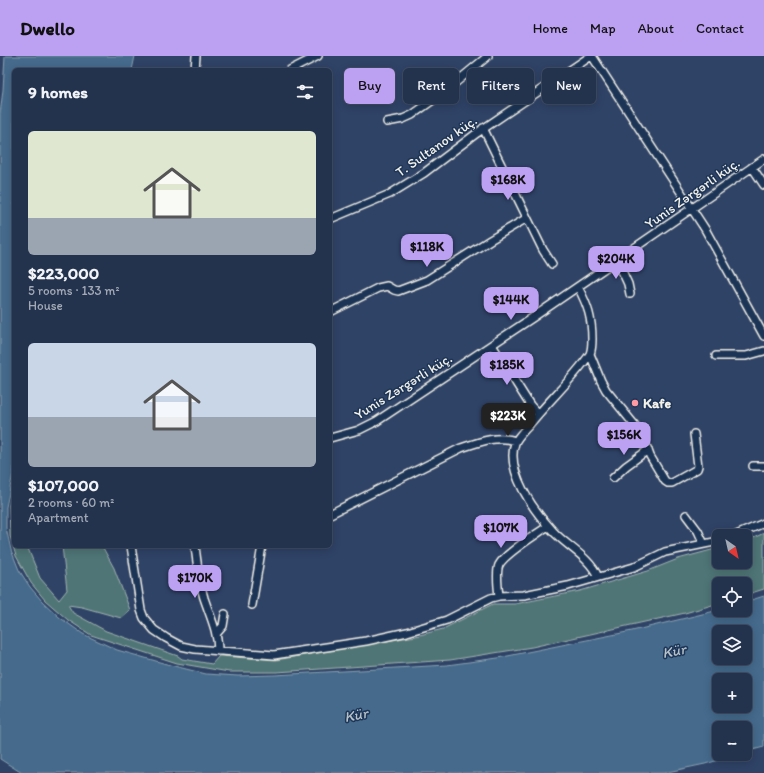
<!DOCTYPE html>
<html lang="en">
<head>
<meta charset="utf-8">
<style>
  :root { --surface:#23324d; --page:#2f3e57; --text:#f1f3f6; --muted:#a3aab6; --line:#404d65; --accent:#bca0f2 }
  body { margin:0; font-family:Itim,sans-serif; background:var(--page); color:var(--text); height:100vh; display:flex; flex-direction:column; font-size:15px; white-space:nowrap }
  * { box-sizing:border-box; margin:0 }
  p { font-size:13px; color:var(--muted) }
  .icon { flex:none; width:22px; height:22px; fill:none; stroke:currentColor; stroke-width:2; stroke-linecap:round; stroke-linejoin:round }
  .map { position:relative; flex:1; overflow:hidden }
  .sheet { position:absolute; left:12px; top:12px; width:320px; height:480px; display:flex; flex-direction:column; background:var(--surface); border-radius:6px; box-shadow:0 2px 10px #0003,0 0 0 1px var(--line) }
  .sheet>* { flex:none }
  .banner { position:absolute; left:344px; top:12px; width:360px; height:36px; display:flex; gap:8px }
  .needle { width:26px; rotate:146deg }
  .fabs { position:absolute; left:712px; top:473px; display:grid; gap:8px }
  .fabs a { display:grid; place-items:center; width:40px; height:40px; border-radius:6px; background:var(--surface); box-shadow:0 2px 10px #0003,0 0 0 1px var(--line); font-size:20px }
  .price { position:absolute; translate:-50% -34px; padding:0 9px; border-radius:8px; background:var(--accent); color:#111; font-size:13px; line-height:26px; filter:drop-shadow(0 1px 2px #0008) }
  .price::after { content:''; position:absolute; left:50%; top:24px; width:12px; height:9px; margin-left:-6px; background:inherit; clip-path:polygon(0 0,100% 0,50% 100%) }
  .price.active { background:#222; color:#fff }
  ul { padding:0; list-style:none }
  li { display:grid; align-content:center; gap:8px; height:212px; padding:0 16px }
  li span { display:grid; place-items:center; height:124px; border-radius:6px; color:#555 }
  li>.icon { margin-inline-start:auto }
  span .icon { width:72px; height:72px; fill:#fffc; stroke-width:1 }
  li b { font-size:17px }
  h2 { display:flex; justify-content:space-between; align-items:center; height:48px; padding:0 16px; font-size:17px }
  .chip { padding:0 14px; border-radius:6px; background:var(--surface); box-shadow:0 2px 10px #0003,0 0 0 1px var(--line); font-size:14px; line-height:36px }
  .chip.active { background:var(--accent); color:#111 }
  header { display:flex; align-items:center; gap:24px; box-sizing:border-box; height:56px; padding:0 20px; background:var(--accent); color:#111 }
  header strong { font-size:19px }
  nav { display:flex; gap:22px; margin-inline-start:auto; font-size:14px }
  .map>svg:first-child { display:block }
</style>
</head>
<body>
<header>
<strong>Dwello</strong>
<nav><a>Home</a><a>Map</a><a>About</a><a>Contact</a></nav>
</header>
<div class="map">
<svg width="764" height="717" viewBox="0 0 764 717">
  <rect width="100%" height="100%" fill="#2f4367"/>
  <filter id="ink" filterUnits="userSpaceOnUse"><feTurbulence type="fractalNoise" baseFrequency=".025" numOctaves="2"/><feDisplacementMap in="SourceGraphic" scale="8" xChannelSelector="R" yChannelSelector="G"/><feConvolveMatrix kernelMatrix="1 2 1 2 8 2 1 2 1" color-interpolation-filters="sRGB"/></filter>
  <g filter="url(#ink)">
    <path fill="#507576" stroke="#a2b3af" d="M 14,430 L 14,490 L 27,490 L 40,522 L 59,544 L 67,534 L 62,490 L 102,490 L 114,512 L 130,554 L 121,562 L 82,551 L 68,549 L 73,557 L 106,575 L 178,600 L 182,603 L 212,608 L 219,600 L 276,604 L 416,580 L 443,573 L 493,548 L 515,548 L 580,535 L 648,515 L 678,503 L 719,492 L 719,506 L 745,506 L 745,486 L 764,477 L 764,533 L 745,539 L 745,528 L 719,528 L 719,547 L 685,557 L 532,591 L 450,604 L 277,616 L 229,616 L 177,607 L 91,579 L 68,564 L 45,544 L 31,527 L 16,500 L 10,480 L 9,449 Z"/>
    <path fill="#446b8c" stroke="#8aa1b1" fill-rule="evenodd" d="M 5,0 L 135,0 L 132,14 L 14,14 L 14,413 L 6,451 L 6,472 L 11,494 L 19,514 L 30,531 L 42,545 L 59,561 L 83,578 L 117,594 L 170,609 L 206,618 L 238,620 L 275,619 L 447,609 L 498,602 L 557,590 L 632,575 L 719,554 L 745,554 L 745,546 L 764,540 L 764,691 L 745,696 L 745,672 L 719,672 L 719,698 L 740,698 L 705,708 L 663,717 L 22,717 L 0,703 L 0,58 L 3,34 ZM 719,576 L 745,576 L 745,602 L 719,602 ZM 719,624 L 745,624 L 745,650 L 719,650 Z"/>
    <g fill="none" stroke-linecap="round" stroke-linejoin="round">
      <defs>
        <path id="minor" d="M 592,0 L 705,173 L 764,280
          M 195,14 L 196,0
          M 290,14 L 318,0
          M 387,66 L 403,63 L 412,59 L 443,37 L 488,0
          M 483,72 L 543,194 L 552,208
          M 752,111 L 764,129
          M 330,163 L 390,138 L 424,117 L 477,77 L 591,0
          M 617,204 L 628,228 L 630,238
          M 578,231 C 588,250 592,262 592,283 C 592,288 592,293 590,298 C 573,323 549,344 530,368 C 525,374 518,380 515,387 C 505,415 534,455 552,474 C 566,490 590,501 598,521
          M 330,256 L 378,232 L 387,230 L 394,234 L 398,235 L 427,224 L 490,184 L 527,162
          M 492,289 L 530,349 L 538,358
          M 590,298 L 601,325 L 606,334 L 642,378 L 650,400 L 665,425 L 668,427 L 672,427 L 697,413 L 698,410 L 694,378
          M 716,300 L 746,300 L 764,295
          M 330,382 L 359,374 L 377,365 L 532,262 L 764,103
          M 753,410 L 764,410
          M 613,422 L 626,410 L 648,394
          M 330,458 L 461,392 C 479,386 497,379 516,385
          M 686,459 L 698,475 L 704,488
          M 734,480 L 764,467
          M 131,490 L 141,554 L 144,562 L 154,574 L 166,582 L 181,590 L 195,593 L 274,599 L 366,585 L 407,576 L 447,564 L 491,542 L 499,540 L 524,539 L 568,530 L 634,511 L 665,496 L 719,485
          M 195,490 C 197,507 199,525 204,542 C 210,560 218,576 218,595
          M 499,540 C 498,532 496,516 499,509 C 505,497 536,479 548,470
          M 252,549 L 262,490
          M 217,577 L 223,570 L 225,558"/>
      </defs>
      <use href="#minor" stroke="#f4f1e8" stroke-width="10"/>
      <use href="#minor" stroke="#1d3557" stroke-width="7"/>
    </g>
  </g>
  <circle fill="#ff9aa2" stroke="#1d3557" stroke-width="1.5" cx="635" cy="347" r="4"/>
  <g text-anchor="middle" stroke-width="3" stroke-linejoin="round" paint-order="stroke">
    <g font-size="14" fill="#f4f1e8" stroke="#1d3557">
      <text transform="translate(436 90) rotate(-35)" y="5">T. Sultanov küç.</text>
      <text transform="translate(692 137) rotate(-35)" y="5">Yunis Zərgərli küç.</text>
      <text transform="translate(403 330) rotate(-32)" y="5">Yunis Zərgərli küç.</text>
    </g>
    <g font-size="14" font-weight="bold" fill="#f4f1e8" stroke="#1d3557" text-anchor="start">
      <text x="643" y="352">Kafe</text>
    </g>
    <g font-size="15" font-style="italic" fill="#b6c2c8" stroke="#1d3557">
      <text transform="translate(674 595) rotate(-11)" y="5">Kür</text>
      <text transform="translate(356 659) rotate(-11)" y="5">Kür</text>
    </g>
  </g>
</svg>
<div class="fabs">
<a><svg class="needle" viewBox="-14 -14 28 28"><path d="M0-13l5 13h-10z" fill="#e53935"/><path d="M0 13l5-13h-10z" fill="#a3aab6"/></svg></a>
<a><svg class="icon" aria-label="locate" viewBox="0 0 24 24"><circle cx="12" cy="12" r="6"/><path d="M12 2v4M12 18v4M2 12h4M18 12h4"/></svg></a>
<a><svg class="icon" aria-label="layers" viewBox="0 0 24 24"><path d="M12 4l9 5-9 5-9-5zM3 14l9 5 9-5"/></svg></a>
<a>+</a>
<a>−</a>
</div>
<b class="price" style="left:508px;top:145px">$168K</b>
<b class="price" style="left:427px;top:212px">$118K</b>
<b class="price" style="left:616px;top:224px">$204K</b>
<b class="price" style="left:511px;top:265px">$144K</b>
<b class="price" style="left:507px;top:330px">$185K</b>
<b class="price active" style="left:508px;top:381px">$223K</b>
<b class="price" style="left:624px;top:400px">$156K</b>
<b class="price" style="left:501px;top:493px">$107K</b>
<b class="price" style="left:195px;top:543px">$170K</b>
<div class="banner">
<a class="chip active">Buy</a>
<a class="chip">Rent</a>
<a class="chip">Filters</a>
<a class="chip">New</a>
</div>
<section class="sheet">
<h2>9 homes<svg class="icon" aria-label="filters" viewBox="0 0 24 24"><path d="M4 7h16M4 17h16"/><circle cx="9" cy="7" r="2"/><circle cx="15" cy="17" r="2"/></svg></h2>
<ul>
<li><span style="background:linear-gradient(#dfe7d0 70%,#9aa5b1 0)"><svg class="icon" aria-label="home" viewBox="0 0 24 24"><path d="M3 11l9-7 9 7M6 9v11h12V9"/></svg></span><div><b>$223,000</b><p>5 rooms · 133 m²</p><p>House</p></div></li>
<li><span style="background:linear-gradient(#c9d6e8 60%,#9aa5b1 0)"><svg class="icon" aria-label="home" viewBox="0 0 24 24"><path d="M3 11l9-7 9 7M6 9v11h12V9"/></svg></span><div><b>$107,000</b><p>2 rooms · 60 m²</p><p>Apartment</p></div></li>
</ul>
</section>
</div>
</body>
</html>
